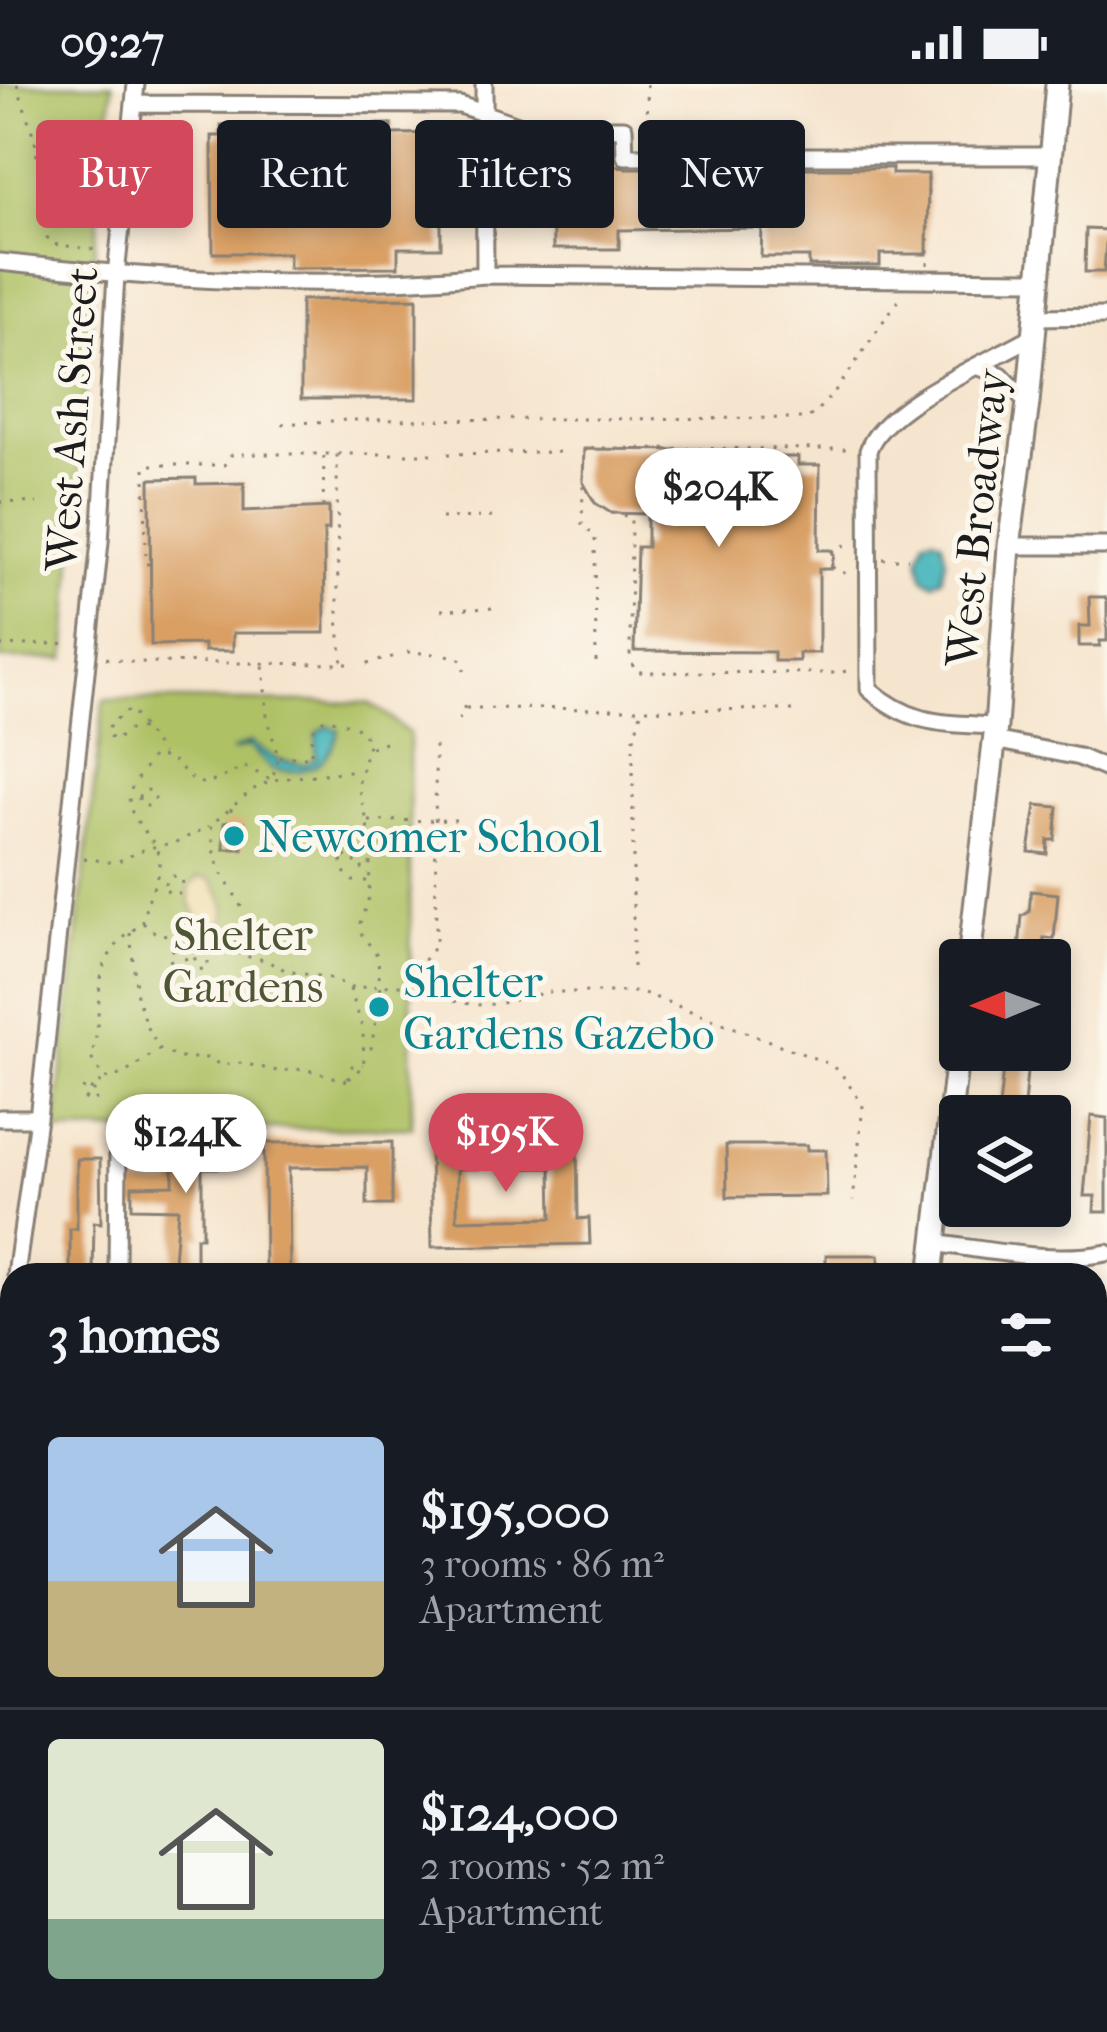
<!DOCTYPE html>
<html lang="en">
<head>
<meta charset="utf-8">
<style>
  :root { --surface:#171b24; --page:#20242c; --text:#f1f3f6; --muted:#9ea1a6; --line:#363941; --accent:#d1495b }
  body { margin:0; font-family:"IM FELL French Canon",serif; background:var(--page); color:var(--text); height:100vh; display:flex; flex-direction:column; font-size:45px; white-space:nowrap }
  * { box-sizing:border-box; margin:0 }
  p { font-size:39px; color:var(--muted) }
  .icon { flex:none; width:66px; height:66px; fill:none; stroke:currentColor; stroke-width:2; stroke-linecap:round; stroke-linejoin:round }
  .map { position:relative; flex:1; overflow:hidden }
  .side { position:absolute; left:0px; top:1179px; width:1107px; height:771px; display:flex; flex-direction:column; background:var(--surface); border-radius:36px 36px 0 0; box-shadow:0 6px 18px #0003 }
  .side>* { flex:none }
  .hud { position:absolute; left:36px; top:36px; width:1035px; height:108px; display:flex; gap:24px }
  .needle { width:78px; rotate:269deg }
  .tools { position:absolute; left:939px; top:855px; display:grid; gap:24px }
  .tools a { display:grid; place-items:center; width:132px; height:132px; border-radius:12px; background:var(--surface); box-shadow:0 6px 18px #0003; font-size:60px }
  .price { position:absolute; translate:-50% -102px; padding:0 27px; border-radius:42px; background:#fff; color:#222; font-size:39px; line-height:78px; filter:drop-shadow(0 3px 6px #0008) }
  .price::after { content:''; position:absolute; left:50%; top:72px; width:36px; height:27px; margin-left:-18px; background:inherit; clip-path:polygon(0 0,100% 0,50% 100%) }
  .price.on { background:var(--accent); color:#fff }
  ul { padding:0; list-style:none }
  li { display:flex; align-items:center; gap:36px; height:300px; padding:0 48px }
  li+li { border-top:3px solid var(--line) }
  li span { display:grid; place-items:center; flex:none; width:336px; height:240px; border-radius:12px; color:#555 }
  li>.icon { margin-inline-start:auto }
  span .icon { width:144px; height:144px; fill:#fffc; stroke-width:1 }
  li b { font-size:51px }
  h2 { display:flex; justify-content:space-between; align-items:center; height:144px; padding:0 48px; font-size:51px }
  .tag { padding:0 42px; border-radius:12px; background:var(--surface); box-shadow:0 6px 18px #0003; font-size:42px; line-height:108px }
  .tag.on { background:var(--accent); color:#fff }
  .status { display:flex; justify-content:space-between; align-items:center; height:84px; padding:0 60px; background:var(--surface); direction:ltr }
  .status svg { height:33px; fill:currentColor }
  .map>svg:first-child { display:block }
</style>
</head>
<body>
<div class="status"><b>09:27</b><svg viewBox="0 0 49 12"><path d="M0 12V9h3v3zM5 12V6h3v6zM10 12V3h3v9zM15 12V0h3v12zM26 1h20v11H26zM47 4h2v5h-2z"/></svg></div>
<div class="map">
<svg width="1107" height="1948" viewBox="0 0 1107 1948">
  <rect width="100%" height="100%" fill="#fbf7ec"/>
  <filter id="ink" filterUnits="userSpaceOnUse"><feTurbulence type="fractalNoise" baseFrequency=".00833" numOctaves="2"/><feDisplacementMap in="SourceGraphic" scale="24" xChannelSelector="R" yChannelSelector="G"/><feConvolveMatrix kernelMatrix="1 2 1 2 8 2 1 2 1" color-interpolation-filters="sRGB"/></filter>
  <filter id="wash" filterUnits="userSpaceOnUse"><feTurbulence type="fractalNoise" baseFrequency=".004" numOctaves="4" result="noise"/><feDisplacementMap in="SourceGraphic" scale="48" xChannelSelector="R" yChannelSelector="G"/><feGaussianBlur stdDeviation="2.7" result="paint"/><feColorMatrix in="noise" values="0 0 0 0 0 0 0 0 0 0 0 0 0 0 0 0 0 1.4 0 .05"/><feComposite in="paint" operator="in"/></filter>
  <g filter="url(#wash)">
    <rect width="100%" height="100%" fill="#f6e5ce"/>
    <path fill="#aec165" stroke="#656e40" stroke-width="3" d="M 0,0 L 113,0 L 95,164 L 66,575 L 0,575 Z
      M 104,615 L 367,619 C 384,624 393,640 409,649 L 412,1043 L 55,1048 Z"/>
    <path fill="#eeda9e" stroke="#857b5d" stroke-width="3" d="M 199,793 L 211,795 C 220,811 234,826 219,843 L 201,838 L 190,819 L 189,803 Z"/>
    <path fill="#45b5bb" stroke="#30686c" stroke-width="3" d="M 933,452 L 942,457 L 946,475 L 942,494 L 933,499 L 924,494 L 919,473 L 925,454 Z
      M 328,642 L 339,647 C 327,683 308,692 272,685 L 249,662 L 231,667 L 250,658 L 277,676 L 305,681 L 316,674 L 317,649 Z"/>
    <g id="blocks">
      <path fill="#d99f64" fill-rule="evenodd" d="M 392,40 L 392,50 L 455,49 L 456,108 L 441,108 L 441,164 L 398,164 L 398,183 L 289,184 L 289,169 L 213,169 L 212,52 L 221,52 L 221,41 Z
        M 568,56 L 612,56 L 614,81 L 625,84 L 892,84 L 892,90 L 928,90 L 927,170 L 880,170 L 880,182 L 809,182 L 809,173 L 761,173 L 762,144 L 619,146 L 619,165 L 553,165 L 552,61 L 568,61 Z
        M 1086,145 L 1107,146 L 1104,188 L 1085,188 Z
        M 417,214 L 417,315 L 301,315 L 301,216 Z
        M 584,365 L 685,366 L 685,378 L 753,379 L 753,368 L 764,368 L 764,373 L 798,373 L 798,381 L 820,381 L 819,466 L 831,466 L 834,471 L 831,485 L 819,485 L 819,569 L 799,569 L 799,577 L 774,577 L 774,568 L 634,567 L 637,463 L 647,463 L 647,430 L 611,429 L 595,419 L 583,398 Z
        M 196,394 L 196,400 L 244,399 L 244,427 L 329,423 L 329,446 L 324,446 L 325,549 L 233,549 L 233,567 L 204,567 L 204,560 L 151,561 L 150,395 Z
        M 1089,513 L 1105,513 L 1107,517 L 1107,557 L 1100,557 L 1100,562 L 1079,562 L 1079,542 L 1090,542 Z
        M 1036,721 L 1058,723 L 1055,756 L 1048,756 L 1047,770 L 1029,768 Z
        M 228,738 L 244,738 L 243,765 L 224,765 L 224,739 Z
        M 1031,807 L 1058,810 L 1054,855 L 1044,854 L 1041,876 L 1018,876 L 1022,832 L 1029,828 Z
        M 1005,966 L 1029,966 L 1023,1032 L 998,1032 Z
        M 1091,1032 L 1107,1034 L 1107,1128 L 1094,1128 L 1095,1112 L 1084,1112 Z
        M 392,1058 L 392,1121 L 367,1121 L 367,1083 L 289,1084 L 290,1191 L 265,1191 L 264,1059 Z
        M 577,1058 L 578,1135 L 589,1134 L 590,1160 L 432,1163 L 430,1061 ZM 551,1084 L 552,1134 L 457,1136 L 457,1085 Z
        M 173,1060 L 234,1060 L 234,1084 L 202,1084 L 202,1153 L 196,1153 L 196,1191 L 173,1191 L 178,1125 L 132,1124 L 132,1102 L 173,1101 Z
        M 726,1061 L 807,1061 L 807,1066 L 826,1066 L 827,1112 L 727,1113 Z
        M 77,1075 L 100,1075 L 101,1139 L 94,1138 L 93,1191 L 70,1191 L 70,1145 L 77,1145 Z
        M 826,1171 L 879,1171 L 879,1191 L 826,1191 Z"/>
    </g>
  </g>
  <g filter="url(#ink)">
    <use href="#blocks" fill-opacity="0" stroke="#898075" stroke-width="3"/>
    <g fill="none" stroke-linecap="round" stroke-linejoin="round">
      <defs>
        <path id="minor" d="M 484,0 L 485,191
          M 134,20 L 460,21 L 526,44 L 624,44 L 625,72 L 1050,72
          M 0,178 C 160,196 324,206 485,191 L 1038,196
          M 1035,233 L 1107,232
          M 979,283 L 1001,291 L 1028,319
          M 1009,462 L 1107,462
          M 996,642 C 942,639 912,642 869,605 L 868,367 C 882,321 991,277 1033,252
          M 994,656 L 1079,673 L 1107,685
          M 0,1034 L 38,1034
          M 933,1159 C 990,1166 1051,1180 1107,1169
          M 16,1191 L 38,1034 L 100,458 L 116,191 L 136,0
          M 117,1191 L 118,1065
          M 0,1309 L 12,1220
          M 1095,1358 L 1107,1359
          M 0,1625 L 4,1591 L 12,1581
          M 0,1641 L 12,1640
          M 1095,1664 L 1107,1664
          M 0,1740 L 12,1761
          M 0,1809 L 12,1826
          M 980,1938 L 1006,1948
          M 823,1946 L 859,1948
          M 38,1948 L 39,1938"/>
        <path id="major" d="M 969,876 L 996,642 L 1009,462 L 1028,319 L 1057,0
          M 931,1191 L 960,948
          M 0,1416 L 12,1436
          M 0,1473 L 12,1473
          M 1095,1483 L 1107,1483
          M 0,1517 L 12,1517
          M 859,1948 L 860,1938"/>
      </defs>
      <use href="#minor" stroke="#898075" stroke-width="21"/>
      <use href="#major" stroke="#898075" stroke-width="27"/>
      <path stroke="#898075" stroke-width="3" stroke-dasharray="3 9" stroke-linecap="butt" d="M 17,0 L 35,57 L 47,153 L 52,160 L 98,166
        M 647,0 L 648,54
        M 928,181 L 928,89
        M 282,340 L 348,336 L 808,334 C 849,301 869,250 903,212
        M 366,370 L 393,370
        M 405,370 L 434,370
        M 448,370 L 566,368
        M 0,418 L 37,419
        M 323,423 L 324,372
        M 611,429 L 631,433 L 630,576 L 636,588 L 840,589 L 852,585
        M 441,434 L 496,433
        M 832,467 L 852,458
        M 883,475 L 908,475
        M 149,480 L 146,480 L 145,381 L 224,381 L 231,371 L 240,370 L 353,370
        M 832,483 L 852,493
        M 441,526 L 497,524
        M 0,562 L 71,559
        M 407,568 L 436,570
        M 447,571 L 462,576 L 466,595
        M 106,574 L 131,578 L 343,580 L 338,534 L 337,370
        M 596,578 L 595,451 L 582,443 L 584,364 L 844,365 L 852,369
        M 345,580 L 355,580
        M 367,580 L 396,572
        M 466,624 L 795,626
        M 459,636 L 466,619
        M 142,645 L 132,644 L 114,657 L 107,650 L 110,640 L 130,625 L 162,670
        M 371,663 L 388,657
        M 279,673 L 311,673 L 312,647 L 325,634 L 355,642 L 369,656 L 358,702 L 367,737 L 370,779 L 369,813 L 360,839 L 362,851 L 378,872 L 380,913 L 371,964 L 364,966
        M139 714a8 8 0 1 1 16 0a8 8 0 1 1-16 0Z
        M 231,724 L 231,737
        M 369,737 L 460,736
        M 344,772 L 354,775 L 358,785 L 368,783
        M 84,774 L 115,779 L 144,765 L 177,758 L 209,742
        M165 801a9 9 0 1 1 18 0a9 9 0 1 1-18 0Z
        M 367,797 L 353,797 L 342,786 L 342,771 L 353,760 L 367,758
        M 143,839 L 157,850 L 236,857 L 239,871 L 265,876 L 287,887 L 329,894 L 350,904 L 415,900 L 457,918 L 476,921 L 497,920 L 548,908 L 641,908 L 827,979 L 840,988 L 863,1021 L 853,1117
        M 130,849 L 137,912 L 146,942 L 160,965 L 178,974 L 207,974 L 221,981 L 242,979 L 277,987 L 304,985 L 348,997
        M 236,857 C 255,830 234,813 221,788 C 214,773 213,757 211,741 L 252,706 L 272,696 L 357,686
        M 192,864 L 197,874 L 187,878 L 184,871 L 192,864 L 193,857
        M 185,866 L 177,863 L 170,868 L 171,880 L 179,886 L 207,885 L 210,867 L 197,868
        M 633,883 L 633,658 L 641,628
        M 415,898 L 418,883 L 436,861 L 435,653
        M 160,965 C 141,976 126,994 104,994 L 91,974 C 109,915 80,880 143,839 C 144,816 161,796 159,774 C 157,751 121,734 131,706 C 135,695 146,684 152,673 C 184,669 182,700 205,699 C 218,698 233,687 245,683 L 272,696 L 278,673 L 267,632 L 263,579
        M 348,995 L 352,982 L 363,981
        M 349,995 L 364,982 L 363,946 L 350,905
        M 93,1006 L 99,1014 L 89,1018 L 82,1012 L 84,1001 L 93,1006 L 103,995"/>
      <use href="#minor" stroke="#fff" stroke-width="15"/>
      <use href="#major" stroke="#fff" stroke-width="21"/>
    </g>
  </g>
  <g fill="#0f9aa8" stroke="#fbf7ec" stroke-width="4.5">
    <circle cx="234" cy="752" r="12"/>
    <circle cx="379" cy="923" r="12"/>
  </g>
  <g text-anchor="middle" stroke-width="10" stroke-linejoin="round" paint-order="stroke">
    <g font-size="45" fill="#1c1c1c" stroke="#fbf7ec">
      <text transform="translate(71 335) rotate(-86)" y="16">West Ash Street</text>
      <text transform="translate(976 434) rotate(-84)" y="16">West Broadway</text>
    </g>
    <g font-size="45" fill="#0d838f" stroke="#fbf7ec" text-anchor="start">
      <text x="258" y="768">Newcomer School</text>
      <text x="403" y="913">Shelter<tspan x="403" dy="52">Gardens Gazebo</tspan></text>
    </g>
    <g font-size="45" fill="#4f5636" stroke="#fbf7ec">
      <text x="243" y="866">Shelter<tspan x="243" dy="52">Gardens</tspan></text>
    </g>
  </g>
</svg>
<div class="tools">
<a><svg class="needle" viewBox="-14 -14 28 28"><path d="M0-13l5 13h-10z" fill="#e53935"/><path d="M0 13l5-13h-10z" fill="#9ea1a6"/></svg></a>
<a><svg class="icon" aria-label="layers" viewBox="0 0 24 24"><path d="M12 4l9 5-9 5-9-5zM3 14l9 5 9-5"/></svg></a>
</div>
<b class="price" style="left:719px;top:466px">$204K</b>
<b class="price on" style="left:506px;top:1111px">$195K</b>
<b class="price" style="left:186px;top:1112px">$124K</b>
<div class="hud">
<a class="tag on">Buy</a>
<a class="tag">Rent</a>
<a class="tag">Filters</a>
<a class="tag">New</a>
</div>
<section class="side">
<h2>3 homes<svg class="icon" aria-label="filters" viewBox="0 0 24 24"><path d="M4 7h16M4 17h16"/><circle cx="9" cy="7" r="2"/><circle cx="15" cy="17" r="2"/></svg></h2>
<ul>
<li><span style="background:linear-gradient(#a9c7e8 60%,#c2b280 0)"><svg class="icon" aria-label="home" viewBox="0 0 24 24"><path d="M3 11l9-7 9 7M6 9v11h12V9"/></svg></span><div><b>$195,000</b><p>3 rooms · 86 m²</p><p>Apartment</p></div></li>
<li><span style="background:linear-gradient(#dfe7d0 75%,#7fa58c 0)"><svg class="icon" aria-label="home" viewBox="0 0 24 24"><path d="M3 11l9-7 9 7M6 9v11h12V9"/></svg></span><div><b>$124,000</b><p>2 rooms · 52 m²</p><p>Apartment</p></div></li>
</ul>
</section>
</div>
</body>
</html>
